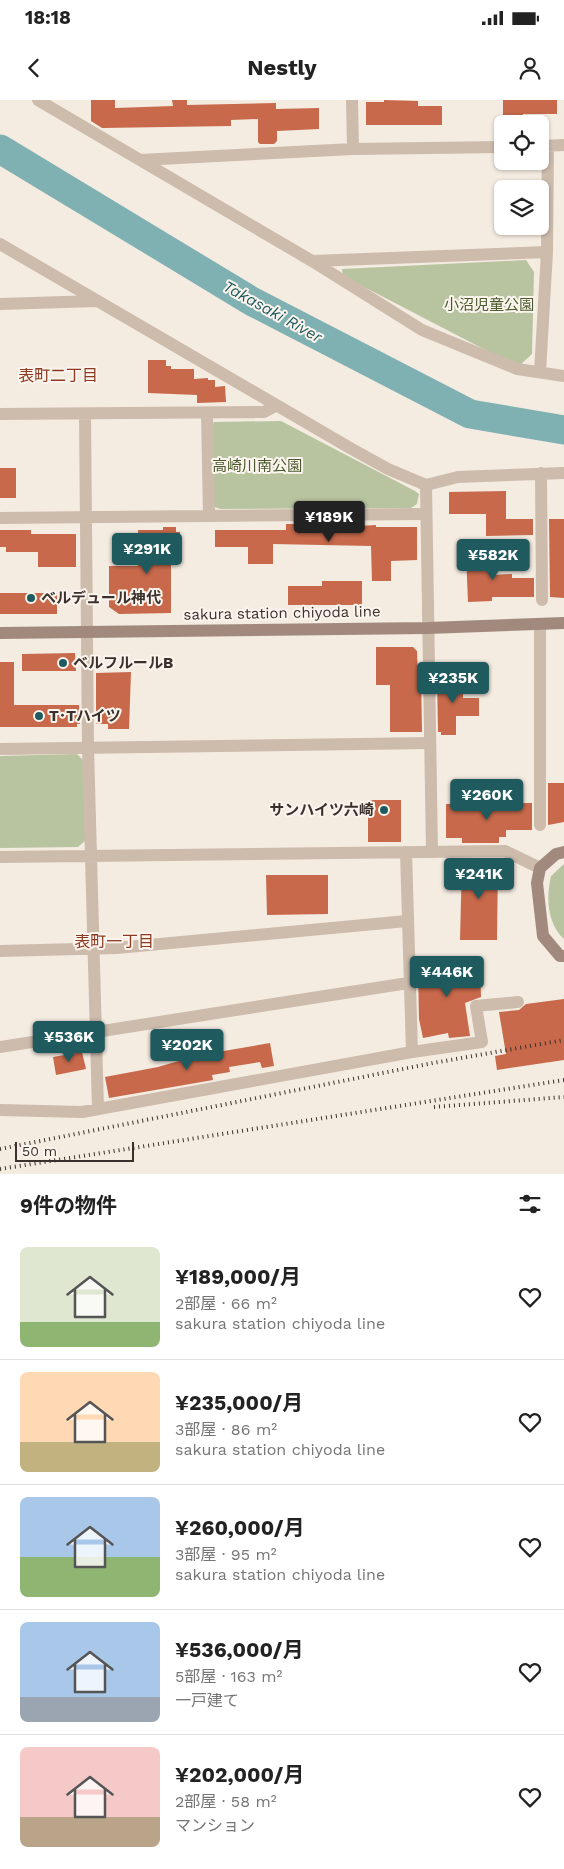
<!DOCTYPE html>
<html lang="ja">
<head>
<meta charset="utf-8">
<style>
  :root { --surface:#fff; --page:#f2f2f2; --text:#222; --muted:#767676; --line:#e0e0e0; --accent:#1f5a5e }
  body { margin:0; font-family:"Work Sans","Noto Sans JP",sans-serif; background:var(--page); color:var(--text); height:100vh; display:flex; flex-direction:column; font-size:19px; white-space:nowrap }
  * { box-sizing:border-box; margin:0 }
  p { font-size:16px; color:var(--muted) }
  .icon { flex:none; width:28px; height:28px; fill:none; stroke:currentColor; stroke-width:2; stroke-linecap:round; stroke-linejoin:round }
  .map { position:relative; height:1074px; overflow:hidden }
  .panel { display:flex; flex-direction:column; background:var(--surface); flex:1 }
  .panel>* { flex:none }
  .buttons { position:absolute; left:494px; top:15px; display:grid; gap:10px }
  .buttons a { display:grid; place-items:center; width:55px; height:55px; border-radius:8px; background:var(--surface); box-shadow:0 1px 4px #0004; font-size:25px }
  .scale { position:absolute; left:15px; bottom:12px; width:119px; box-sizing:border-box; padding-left:5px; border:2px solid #3b302b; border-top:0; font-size:14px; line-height:18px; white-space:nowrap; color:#3b302b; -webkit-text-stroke:4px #fbf5ee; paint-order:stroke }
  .price { position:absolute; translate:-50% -42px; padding:0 11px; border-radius:5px; background:var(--accent); color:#fff; font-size:16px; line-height:32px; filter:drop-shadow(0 1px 2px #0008) }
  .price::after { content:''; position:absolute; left:50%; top:30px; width:15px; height:11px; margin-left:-8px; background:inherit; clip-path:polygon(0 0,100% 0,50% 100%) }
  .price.selected { background:#222; color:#fff }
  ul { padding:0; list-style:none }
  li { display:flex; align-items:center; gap:15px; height:125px; padding:0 20px }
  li+li { border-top:1px solid var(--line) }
  li span { display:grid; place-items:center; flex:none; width:140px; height:100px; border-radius:8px; color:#555 }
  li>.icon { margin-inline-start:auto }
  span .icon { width:60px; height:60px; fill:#fffc; stroke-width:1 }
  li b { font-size:21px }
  h2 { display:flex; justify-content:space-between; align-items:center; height:60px; padding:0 20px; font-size:21px }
  .status { display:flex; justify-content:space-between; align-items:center; height:35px; padding:0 25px; background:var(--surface); direction:ltr }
  .status svg { height:14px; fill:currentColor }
  header { display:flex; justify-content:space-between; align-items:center; height:65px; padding:0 20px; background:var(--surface); font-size:22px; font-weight:700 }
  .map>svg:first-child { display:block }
</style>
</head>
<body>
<div class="status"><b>18:18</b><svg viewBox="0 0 49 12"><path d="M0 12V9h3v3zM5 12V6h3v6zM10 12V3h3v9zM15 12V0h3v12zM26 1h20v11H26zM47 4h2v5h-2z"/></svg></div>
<header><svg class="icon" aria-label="back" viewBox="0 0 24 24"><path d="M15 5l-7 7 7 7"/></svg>Nestly<svg class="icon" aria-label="person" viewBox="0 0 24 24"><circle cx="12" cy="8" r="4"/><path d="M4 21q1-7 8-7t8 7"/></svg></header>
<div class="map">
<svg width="564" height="1074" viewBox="0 0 564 1074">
  <rect width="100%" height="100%" fill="#f4ebe1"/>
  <path fill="#b8c4a0" d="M 526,160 L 534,172 L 532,254 L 518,267 L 343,176 L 342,169 Z
    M 281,321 L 415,391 L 419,394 L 417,404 L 411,408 L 221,409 L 214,407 L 212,325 L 214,322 Z
    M 77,654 L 83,660 L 86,740 L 78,747 L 0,748 L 0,656 Z
    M 564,764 L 564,839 C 547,823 546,798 551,776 Z"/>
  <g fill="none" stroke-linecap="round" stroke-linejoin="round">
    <path stroke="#7fb0b2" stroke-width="29" d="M 0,49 L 253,202 L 470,314 L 564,330"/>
  </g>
  <path fill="#c8694b" d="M 91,0 L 115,0 L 115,8 L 173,6 L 172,0 L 187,0 L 187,5 L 276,3 L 276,9 L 319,8 L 319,29 L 277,31 L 277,41 L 274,44 L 260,44 L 258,42 L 258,19 L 231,20 L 231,26 L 102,28 L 91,21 Z
    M 384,0 L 418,1 L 418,6 L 442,6 L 442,25 L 366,25 L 366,2 L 384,2 Z
    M 503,0 L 557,0 L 557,14 L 523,14 L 523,24 L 503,24 Z
    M 148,260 L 166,260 L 166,266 L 171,266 L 171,269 L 194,269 L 194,279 L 208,278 L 208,280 L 215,280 L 215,287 L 225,286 L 226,302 L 197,303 L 197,295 L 148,293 Z
    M 0,368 L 16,368 L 16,398 L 0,398 Z
    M 506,391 L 506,419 L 533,419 L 533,435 L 486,436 L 486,414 L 449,414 L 449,392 Z
    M 549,419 L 564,419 L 564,498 L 550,497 Z
    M 286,424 L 320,424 L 320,428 L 376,425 L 376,427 L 417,427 L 417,460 L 391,461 L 391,481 L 372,481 L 371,446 L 273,444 L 273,464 L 248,464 L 248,447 L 215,447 L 215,430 L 286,430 Z
    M 163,427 L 176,427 L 176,432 L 180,432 L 180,464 L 171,464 L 171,513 L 119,514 L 109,507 L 109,466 L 138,466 L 138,430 L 163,430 Z
    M 0,430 L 31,430 L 31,434 L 76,434 L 76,467 L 38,467 L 38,452 L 6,452 L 6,447 L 0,447 Z
    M 491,453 L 491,475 L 512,474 L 512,478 L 534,478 L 534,497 L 492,497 L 492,501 L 468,502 L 466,454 Z
    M 322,481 L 362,481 L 362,505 L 288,505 L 288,486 L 322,486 Z
    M 0,493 L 57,493 L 57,514 L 0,514 Z
    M 376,547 L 413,547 L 417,551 L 418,576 L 421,576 L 422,632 L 390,632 L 390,585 L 376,585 Z
    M 75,553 L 76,571 L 22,571 L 22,554 Z
    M 0,562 L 14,562 L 14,605 L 79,605 L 80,624 L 77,624 L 77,627 L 0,627 Z
    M 131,572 L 129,629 L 108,629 L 108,624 L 96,624 L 96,573 Z
    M 437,576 L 463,576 L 463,598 L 479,598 L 479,616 L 456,616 L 456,635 L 441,635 L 441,632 L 438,632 Z
    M 548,683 L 564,683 L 564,722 L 548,725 Z
    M 368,700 L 401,700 L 401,742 L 368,742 Z
    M 532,703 L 532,730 L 506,730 L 506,737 L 499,737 L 499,743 L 462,743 L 462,738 L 446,738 L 446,704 Z
    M 498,759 L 497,840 L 460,840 L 462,760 Z
    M 266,775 L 328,775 L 328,814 L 267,815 Z
    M 480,864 L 481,897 L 465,903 L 470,936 L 449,938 L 448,933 L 423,938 L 419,919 L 418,866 Z
    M 564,899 L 564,960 L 497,970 L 495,956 L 506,954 L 499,912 L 519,910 L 526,904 Z
    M 270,943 L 274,966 L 262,968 L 260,962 L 229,967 L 230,972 L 212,975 L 213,980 L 109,998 L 105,977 L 158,967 L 182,960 L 212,955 L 212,953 Z
    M 82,952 L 86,969 L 56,975 L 53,957 Z"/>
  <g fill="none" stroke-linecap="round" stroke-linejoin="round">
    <path stroke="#cdbbac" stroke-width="12" d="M 38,0 L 312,161 L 422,230 L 517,269 L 564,276
      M 352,0 L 353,49
      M 542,46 L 564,45
      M 140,60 L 353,49 L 502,47
      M 0,144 L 350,348 L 388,369 L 426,385 L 458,377 L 564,373
      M 312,161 L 547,152
      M 0,204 L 97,201
      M 540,272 L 547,152 L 548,46
      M 207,313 L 209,416
      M 0,314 L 264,312 L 275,306
      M 85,314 L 88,648 L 98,1009
      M 541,373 L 542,500
      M 0,418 L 426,414
      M 540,524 L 540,725
      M 0,649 L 430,643
      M 0,757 L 505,751 L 540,768
      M 0,851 L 117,848 L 407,821
      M 0,947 L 408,883
      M 412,952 L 482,942 L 476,906 L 518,902
      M 0,1010 L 82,1012 L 412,952 L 406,752"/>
    <path stroke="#cdbbac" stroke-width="12" d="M 426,385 L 432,752"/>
    <path stroke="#a18a7d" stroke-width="12" d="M 0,533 L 428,528 L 564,523
      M 564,752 L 556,754 L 540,768 L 537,783 L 543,836 L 560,856 L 564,856"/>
    <path stroke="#3b302b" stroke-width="4" stroke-dasharray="1 4" stroke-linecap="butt" d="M 434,1007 L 564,997
      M 0,1049 L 433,963 L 564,940
      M 0,1069 L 564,980"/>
  </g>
  <g fill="#1f5a5e" stroke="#fbf5ee" stroke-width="2">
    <circle cx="31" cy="498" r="5"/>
    <circle cx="63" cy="563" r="5"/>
    <circle cx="39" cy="616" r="5"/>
    <circle cx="384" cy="710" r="5"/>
  </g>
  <g text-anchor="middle" stroke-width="4" stroke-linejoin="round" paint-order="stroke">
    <g font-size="15" fill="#4a5a2e" stroke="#fbf5ee">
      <text x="489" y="210">小沼児童公園</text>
      <text x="257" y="371">高崎川南公園</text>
    </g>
    <g font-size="15" font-weight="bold" fill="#3b302b" stroke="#fbf5ee" text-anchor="start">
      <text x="41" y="503">ベルデュール神代</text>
      <text x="73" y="568">ベルフルールB</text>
      <text x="49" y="621">T･Tハイツ</text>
      <text x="374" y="715" text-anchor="end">サンハイツ六崎</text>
    </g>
    <g font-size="15" fill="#3b302b" stroke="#fbf5ee">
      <text transform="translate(282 513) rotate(-1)" y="5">sakura station chiyoda line</text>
    </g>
    <g font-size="16" font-style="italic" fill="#1f5a5e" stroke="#fbf5ee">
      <text transform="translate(273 211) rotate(29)" y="6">Takasaki River</text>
    </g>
    <g font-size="16" fill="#8c3b22" stroke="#fbf5ee">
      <text x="58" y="281">表町二丁目</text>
      <text x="114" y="847">表町一丁目</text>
    </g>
  </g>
</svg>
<div class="buttons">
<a><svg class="icon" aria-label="locate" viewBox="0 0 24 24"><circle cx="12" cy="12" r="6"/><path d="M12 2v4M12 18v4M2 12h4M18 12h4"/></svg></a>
<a><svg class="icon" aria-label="layers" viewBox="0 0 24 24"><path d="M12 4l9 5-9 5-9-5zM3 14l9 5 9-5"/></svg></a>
</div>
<div class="scale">50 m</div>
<b class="price selected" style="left:329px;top:443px">¥189K</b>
<b class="price" style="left:147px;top:475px">¥291K</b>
<b class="price" style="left:493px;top:481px">¥582K</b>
<b class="price" style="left:453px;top:604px">¥235K</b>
<b class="price" style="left:487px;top:721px">¥260K</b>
<b class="price" style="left:479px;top:800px">¥241K</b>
<b class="price" style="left:447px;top:898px">¥446K</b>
<b class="price" style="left:69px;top:963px">¥536K</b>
<b class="price" style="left:187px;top:971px">¥202K</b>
</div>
<section class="panel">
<h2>9件の物件<svg class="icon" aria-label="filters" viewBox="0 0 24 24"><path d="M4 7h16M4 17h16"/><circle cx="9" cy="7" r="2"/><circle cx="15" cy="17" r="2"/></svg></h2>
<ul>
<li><span style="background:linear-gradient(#dfe7d0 75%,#8fb573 0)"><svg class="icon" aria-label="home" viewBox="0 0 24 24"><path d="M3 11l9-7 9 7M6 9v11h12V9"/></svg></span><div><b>¥189,000/月</b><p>2部屋 · 66 m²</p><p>sakura station chiyoda line</p></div><svg class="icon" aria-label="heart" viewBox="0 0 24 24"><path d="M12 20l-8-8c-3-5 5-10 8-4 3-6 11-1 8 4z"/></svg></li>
<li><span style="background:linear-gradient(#ffd9b3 70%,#c2b280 0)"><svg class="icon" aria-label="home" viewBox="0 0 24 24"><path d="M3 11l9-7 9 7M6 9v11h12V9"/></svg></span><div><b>¥235,000/月</b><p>3部屋 · 86 m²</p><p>sakura station chiyoda line</p></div><svg class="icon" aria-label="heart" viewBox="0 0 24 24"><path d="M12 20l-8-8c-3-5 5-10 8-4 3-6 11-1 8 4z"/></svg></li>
<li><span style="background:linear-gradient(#a9c7e8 60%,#8fb573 0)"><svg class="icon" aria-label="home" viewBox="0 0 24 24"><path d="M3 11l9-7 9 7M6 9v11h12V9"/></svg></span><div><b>¥260,000/月</b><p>3部屋 · 95 m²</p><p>sakura station chiyoda line</p></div><svg class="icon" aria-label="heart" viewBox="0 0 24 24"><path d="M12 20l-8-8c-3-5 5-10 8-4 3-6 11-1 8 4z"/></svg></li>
<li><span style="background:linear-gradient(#a9c7e8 75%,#9aa5b1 0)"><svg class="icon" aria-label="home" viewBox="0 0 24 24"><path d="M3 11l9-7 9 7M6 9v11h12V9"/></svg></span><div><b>¥536,000/月</b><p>5部屋 · 163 m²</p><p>一戸建て</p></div><svg class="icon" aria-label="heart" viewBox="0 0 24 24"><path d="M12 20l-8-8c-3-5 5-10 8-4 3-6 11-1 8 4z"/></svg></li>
<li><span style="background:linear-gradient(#f6c9c9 70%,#b9a48a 0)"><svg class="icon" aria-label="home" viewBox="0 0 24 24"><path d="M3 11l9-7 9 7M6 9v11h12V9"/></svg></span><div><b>¥202,000/月</b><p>2部屋 · 58 m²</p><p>マンション</p></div><svg class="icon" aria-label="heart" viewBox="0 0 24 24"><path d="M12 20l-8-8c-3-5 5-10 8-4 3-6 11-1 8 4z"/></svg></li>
</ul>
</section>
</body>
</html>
